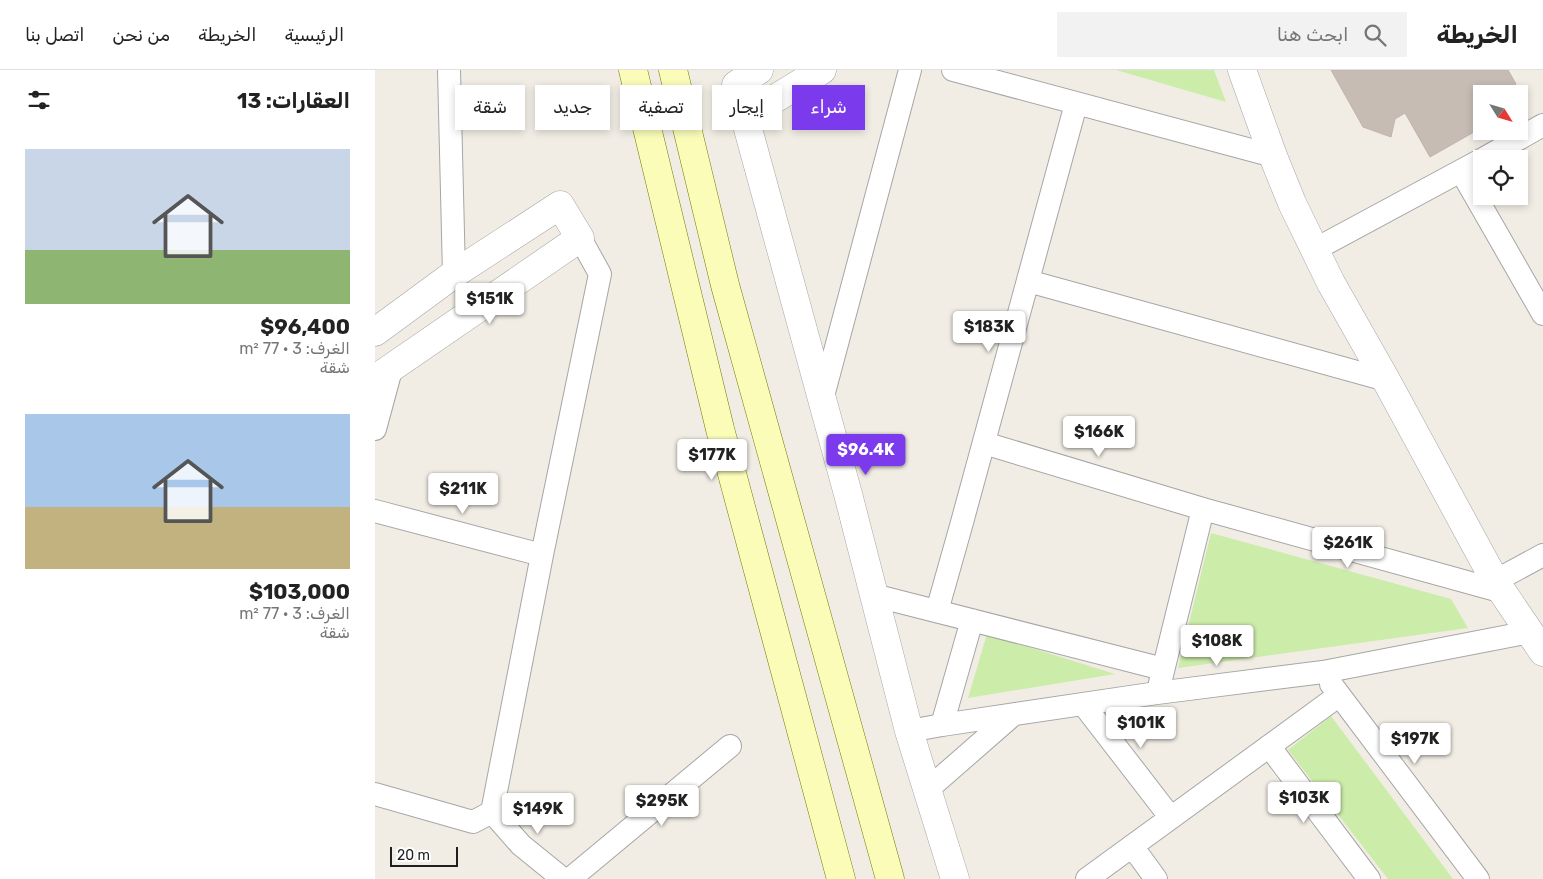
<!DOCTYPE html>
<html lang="ar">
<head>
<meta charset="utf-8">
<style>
  :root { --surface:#fff; --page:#f2f2f2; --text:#222; --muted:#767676; --line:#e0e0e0; --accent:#7c3aed }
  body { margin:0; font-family:Rubik,Vazirmatn,sans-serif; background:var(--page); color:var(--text); direction:rtl; height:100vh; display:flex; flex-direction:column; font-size:19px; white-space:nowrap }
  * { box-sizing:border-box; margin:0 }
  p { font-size:16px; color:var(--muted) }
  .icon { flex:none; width:28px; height:28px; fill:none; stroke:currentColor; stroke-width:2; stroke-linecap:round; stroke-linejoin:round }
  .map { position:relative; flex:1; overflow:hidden; direction:ltr }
  .side { display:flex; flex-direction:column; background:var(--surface); width:375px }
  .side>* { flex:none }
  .guide { position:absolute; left:15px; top:15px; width:475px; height:45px; direction:rtl; display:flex; gap:10px }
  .needle { width:32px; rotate:127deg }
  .fabs { position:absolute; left:1098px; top:15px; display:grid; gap:10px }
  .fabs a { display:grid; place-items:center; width:55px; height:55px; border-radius:0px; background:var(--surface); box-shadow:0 2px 8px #0003; font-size:25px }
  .scale { position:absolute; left:15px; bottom:12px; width:68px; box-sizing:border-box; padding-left:5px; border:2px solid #1f1f1f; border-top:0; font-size:14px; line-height:18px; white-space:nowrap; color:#1f1f1f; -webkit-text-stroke:4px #fff; paint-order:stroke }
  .price { position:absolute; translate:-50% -42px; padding:0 11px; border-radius:5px; background:#fff; color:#222; font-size:16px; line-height:32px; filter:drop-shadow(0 1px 2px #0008) }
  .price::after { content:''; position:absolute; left:50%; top:30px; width:15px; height:11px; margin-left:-8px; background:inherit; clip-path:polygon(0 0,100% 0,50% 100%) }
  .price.on { background:var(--accent); color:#fff }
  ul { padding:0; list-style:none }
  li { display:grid; align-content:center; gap:10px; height:265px; padding:0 25px }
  li span { display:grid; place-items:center; height:155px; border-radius:0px; color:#555 }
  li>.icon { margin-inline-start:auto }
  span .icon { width:90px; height:90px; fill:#fffc; stroke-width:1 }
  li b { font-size:21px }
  h2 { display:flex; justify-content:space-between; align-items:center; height:60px; padding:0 25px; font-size:21px }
  .tag { padding:0 18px; border-radius:0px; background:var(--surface); box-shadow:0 2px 8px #0003; font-size:18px; line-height:45px }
  .tag.on { background:var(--accent); color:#fff }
  header { display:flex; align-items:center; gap:30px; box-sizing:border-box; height:70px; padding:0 25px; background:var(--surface); border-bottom:1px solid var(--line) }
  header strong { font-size:24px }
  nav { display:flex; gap:28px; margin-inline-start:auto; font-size:18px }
  .search { width:350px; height:45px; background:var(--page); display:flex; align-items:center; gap:12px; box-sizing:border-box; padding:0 18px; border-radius:0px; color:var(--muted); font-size:19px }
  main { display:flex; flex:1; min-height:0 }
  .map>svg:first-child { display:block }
</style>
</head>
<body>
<header>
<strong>الخريطة</strong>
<div class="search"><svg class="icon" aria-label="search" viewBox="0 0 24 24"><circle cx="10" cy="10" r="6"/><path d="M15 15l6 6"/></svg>ابحث هنا</div>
<nav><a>الرئيسية</a><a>الخريطة</a><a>من نحن</a><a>اتصل بنا</a></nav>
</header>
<main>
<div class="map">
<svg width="1168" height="809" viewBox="0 0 1168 809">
  <rect width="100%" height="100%" fill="#f1ede5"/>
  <path fill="#ccecaa" d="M 741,0 L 839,0 L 851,32 Z
    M 836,463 L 1076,529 L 1093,558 L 803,598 Z
    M 612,564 L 740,604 L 593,628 Z
    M 956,646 L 1078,809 L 1013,809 L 913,680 Z"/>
  <path fill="#c6bcb4" stroke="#c3b3a7" d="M 956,0 L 1133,0 L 1141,14 L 1125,24 L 1106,24 L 1106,58 L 1055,87 L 1030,43 L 1020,49 L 1016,67 L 988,57 Z"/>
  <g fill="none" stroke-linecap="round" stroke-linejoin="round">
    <defs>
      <path id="minor" d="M 74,0 L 79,204
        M 578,0 L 898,86
        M 1108,89 L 1168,55
        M 1086,101 L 1168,244
        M 939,180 L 1106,90
        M 653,211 L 1011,310
        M 447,330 L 535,0
        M 0,359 L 17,296
        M 609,373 L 828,439 L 1128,522
        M 0,441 L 167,485
        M 1120,511 L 1168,485
        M 498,525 L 788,599
        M 562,541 L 586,456 L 701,34
        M 785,613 L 828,439
        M 956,614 L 1103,809
        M 708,634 L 796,748
        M 567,655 L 597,550
        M 534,661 L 567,655 L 782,623 L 948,602 L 1155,562
        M 894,676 L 994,809
        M 552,720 L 639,644
        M 0,724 L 98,752 L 117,742 L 167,485 L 225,204 L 205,168
        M 117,742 L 146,775 L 188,809
        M 757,776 L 781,809
        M 195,809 L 355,676
        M 712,809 L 963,626"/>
      <path id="tertiary" d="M 384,0 L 361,15 L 473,424 L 534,661 L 580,809
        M 867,0 L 898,86 L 917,133 L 956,213 L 1011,310 L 1120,511 L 1168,582
        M 370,47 L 447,0
        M 0,262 L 79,204 L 185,135 L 205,168 L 0,309"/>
      <path id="secondary" d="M 258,0 L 345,359 L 466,809
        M 298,0 L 350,215 L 515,809"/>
    </defs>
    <use href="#minor" stroke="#a6a6a6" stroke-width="24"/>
    <use href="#tertiary" stroke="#a6a6a6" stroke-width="29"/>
    <use href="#secondary" stroke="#717d00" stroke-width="29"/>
    <use href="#minor" stroke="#fff" stroke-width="22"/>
    <use href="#tertiary" stroke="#fff" stroke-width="28"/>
    <use href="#secondary" stroke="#fafcb8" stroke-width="28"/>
  </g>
</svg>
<div class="fabs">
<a><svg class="needle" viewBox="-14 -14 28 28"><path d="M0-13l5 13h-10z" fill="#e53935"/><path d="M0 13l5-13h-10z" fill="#767676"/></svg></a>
<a><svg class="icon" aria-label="locate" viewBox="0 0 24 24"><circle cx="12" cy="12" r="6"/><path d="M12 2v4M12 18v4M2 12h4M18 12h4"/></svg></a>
</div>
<div class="scale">20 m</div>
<b class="price" style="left:115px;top:255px">$151K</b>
<b class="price" style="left:614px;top:283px">$183K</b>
<b class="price" style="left:724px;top:388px">$166K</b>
<b class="price on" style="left:491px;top:406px">$96.4K</b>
<b class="price" style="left:337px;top:411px">$177K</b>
<b class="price" style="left:88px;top:445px">$211K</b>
<b class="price" style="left:973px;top:499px">$261K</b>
<b class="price" style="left:842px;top:597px">$108K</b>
<b class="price" style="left:766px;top:679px">$101K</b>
<b class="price" style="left:1040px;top:695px">$197K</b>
<b class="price" style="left:929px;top:754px">$103K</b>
<b class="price" style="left:287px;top:757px">$295K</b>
<b class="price" style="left:163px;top:765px">$149K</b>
<div class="guide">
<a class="tag on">شراء</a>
<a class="tag">إيجار</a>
<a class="tag">تصفية</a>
<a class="tag">جديد</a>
<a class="tag">شقة</a>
</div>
</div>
<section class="side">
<h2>العقارات: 13<svg class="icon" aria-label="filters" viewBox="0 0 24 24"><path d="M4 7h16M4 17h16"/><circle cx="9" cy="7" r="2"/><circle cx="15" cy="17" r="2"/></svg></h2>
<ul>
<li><span style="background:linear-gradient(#c9d6e8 65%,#8fb573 0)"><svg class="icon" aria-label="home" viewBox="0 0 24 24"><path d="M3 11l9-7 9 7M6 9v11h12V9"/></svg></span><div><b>$96,400</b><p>الغرف: 3 · 77 m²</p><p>شقة</p></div></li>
<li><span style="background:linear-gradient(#a9c7e8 60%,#c2b280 0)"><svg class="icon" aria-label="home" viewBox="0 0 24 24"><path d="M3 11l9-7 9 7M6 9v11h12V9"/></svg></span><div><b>$103,000</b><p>الغرف: 3 · 77 m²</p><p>شقة</p></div></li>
</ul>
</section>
</main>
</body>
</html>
